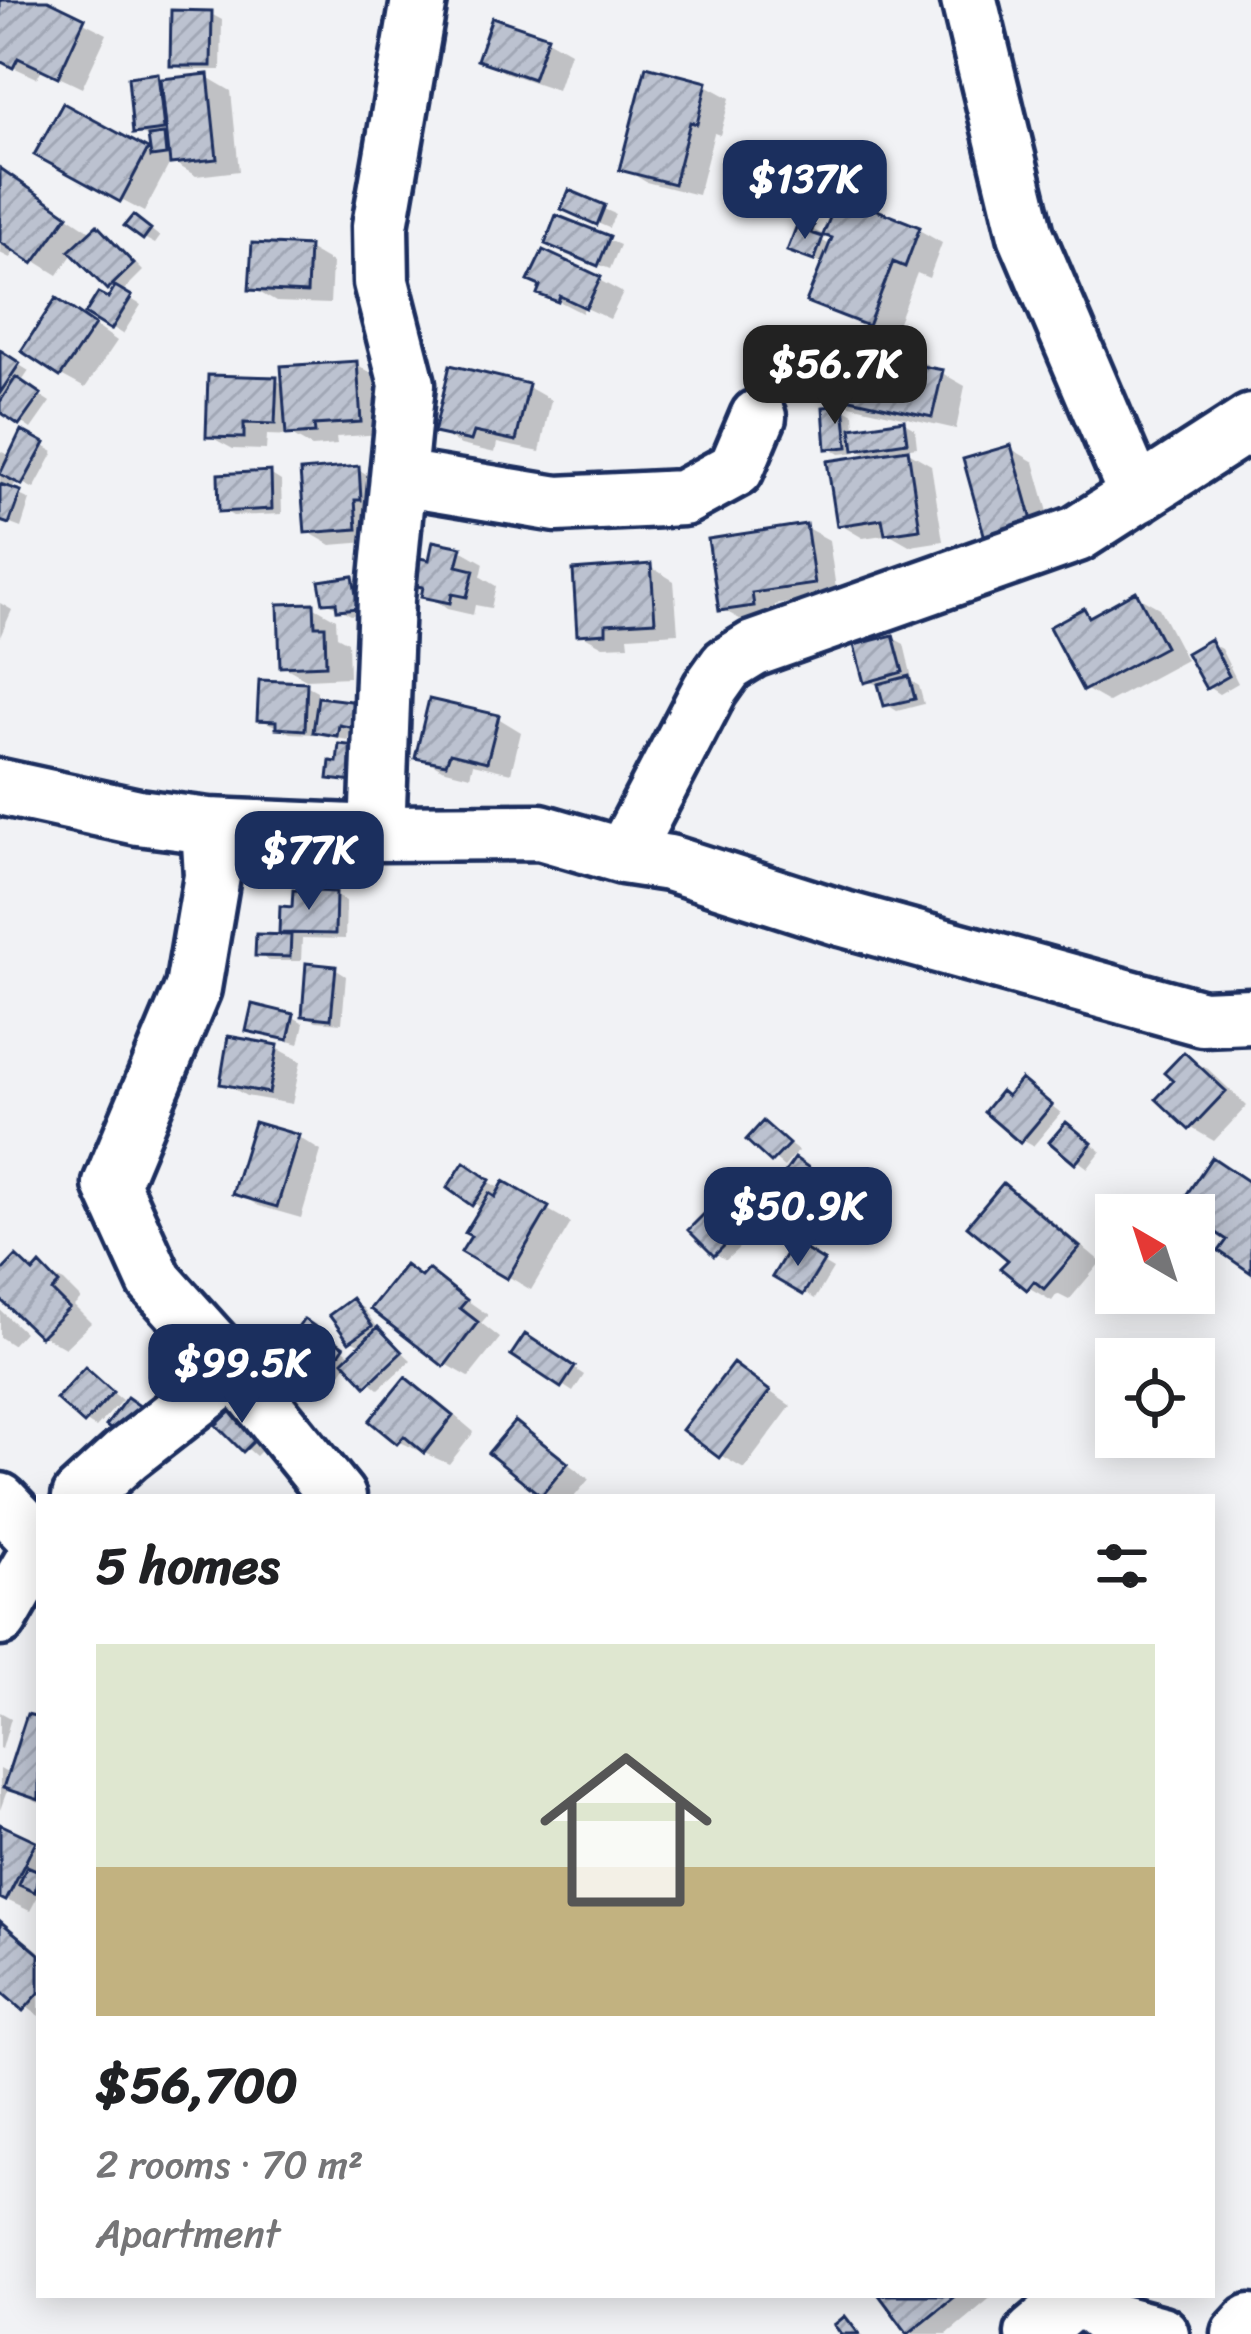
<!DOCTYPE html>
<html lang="en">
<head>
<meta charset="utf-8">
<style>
  :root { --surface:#fff; --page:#f6f6f6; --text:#202124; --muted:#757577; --accent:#1b2f5e }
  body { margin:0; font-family:Sriracha,sans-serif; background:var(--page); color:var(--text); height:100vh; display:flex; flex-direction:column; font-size:45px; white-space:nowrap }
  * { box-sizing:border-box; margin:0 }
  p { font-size:39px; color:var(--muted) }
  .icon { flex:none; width:66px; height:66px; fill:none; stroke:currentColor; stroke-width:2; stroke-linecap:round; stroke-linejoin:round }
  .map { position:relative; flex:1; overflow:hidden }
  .details { position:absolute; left:36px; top:1494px; width:1179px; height:804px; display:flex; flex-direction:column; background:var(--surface); border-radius:0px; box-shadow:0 6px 30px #0003 }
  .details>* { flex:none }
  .needle { width:78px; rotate:321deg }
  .fabs { position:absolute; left:1095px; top:1194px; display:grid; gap:24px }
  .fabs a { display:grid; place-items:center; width:120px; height:120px; border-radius:0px; background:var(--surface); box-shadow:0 6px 30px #0003; font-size:60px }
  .price { position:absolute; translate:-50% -102px; padding:0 27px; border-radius:24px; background:var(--accent); color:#fff; font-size:39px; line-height:78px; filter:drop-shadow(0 3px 6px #0008) }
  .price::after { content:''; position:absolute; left:50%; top:72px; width:36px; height:27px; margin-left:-18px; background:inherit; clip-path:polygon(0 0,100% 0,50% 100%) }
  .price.active { background:#222; color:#fff }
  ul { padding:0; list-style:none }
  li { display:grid; align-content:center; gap:24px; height:636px; padding:0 60px }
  li span { display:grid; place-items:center; height:372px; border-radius:0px; color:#555 }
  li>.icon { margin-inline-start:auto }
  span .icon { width:216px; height:216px; fill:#fffc; stroke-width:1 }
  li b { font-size:51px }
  h2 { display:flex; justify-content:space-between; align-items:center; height:144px; padding:0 60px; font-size:51px }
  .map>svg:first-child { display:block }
</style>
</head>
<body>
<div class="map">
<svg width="1251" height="2334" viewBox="0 0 1251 2334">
  <defs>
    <pattern id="building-hatch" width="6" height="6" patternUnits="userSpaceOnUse" patternTransform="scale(3)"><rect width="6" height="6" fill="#bcc2d0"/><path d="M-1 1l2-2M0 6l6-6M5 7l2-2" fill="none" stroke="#a1a7b5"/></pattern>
  </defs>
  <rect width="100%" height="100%" fill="#f1f2f5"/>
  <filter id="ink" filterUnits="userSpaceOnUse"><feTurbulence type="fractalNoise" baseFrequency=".00833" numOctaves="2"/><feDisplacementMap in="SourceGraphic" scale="24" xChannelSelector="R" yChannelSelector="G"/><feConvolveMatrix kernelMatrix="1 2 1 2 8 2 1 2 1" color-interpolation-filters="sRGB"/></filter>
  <g filter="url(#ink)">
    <path fill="#0003" d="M 0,0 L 40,0 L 107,34 L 82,88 L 42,69 L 37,78 L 0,61 Z
      M 211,14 L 222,20 L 221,70 L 184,70 L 173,64 Z
      M 547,39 L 570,52 L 557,90 L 504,72 L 481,58 Z
      M 157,76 L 166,81 L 207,77 L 231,91 L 239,171 L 196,176 L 171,161 L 144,212 L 61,168 L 64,107 L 154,155 L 151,138 L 136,132 Z
      M 706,85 L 730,98 L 720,135 L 714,133 L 698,195 L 646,182 L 623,168 Z
      M 0,171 L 92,232 L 97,229 L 108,235 L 143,271 L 121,293 L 141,305 L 123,334 L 89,313 L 109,302 L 115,291 L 74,252 L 58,275 L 16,249 L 10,258 L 0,253 Z
      M 571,194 L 615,214 L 609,228 L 576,214 Z
      M 840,199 L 919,230 L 942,243 L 929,278 L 917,273 L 892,337 L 810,301 L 824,265 L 802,256 L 801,224 L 824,235 L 821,240 L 832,246 Z
      M 558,219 L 620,245 L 610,269 L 559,249 Z
      M 145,225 L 160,237 L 155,244 L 144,238 Z
      M 308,249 L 332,263 L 330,304 L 276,302 L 252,288 Z
      M 599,280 L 623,293 L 610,319 L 584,307 L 582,313 L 541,292 L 543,287 Z
      M 80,315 L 117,341 L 85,388 L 61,375 Z
      M 0,353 L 29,371 L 21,383 L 50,402 L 31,429 L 0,408 L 5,400 L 0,398 Z
      M 917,359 L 965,386 L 956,429 L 837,402 L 813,389 Z
      M 356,364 L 380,378 L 383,434 L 336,437 L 337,445 L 312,447 L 293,436 L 267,435 L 266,450 L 233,449 L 209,436 L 276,380 L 285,385 Z
      M 528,387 L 551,400 L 540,452 L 497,443 L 495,453 L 461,445 L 437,431 Z
      M 843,408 L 854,414 L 855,430 L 904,423 L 915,429 L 917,447 L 903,449 L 931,465 L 943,541 L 911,546 L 890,534 L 863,538 L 839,524 L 873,457 L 857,448 L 857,452 L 840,454 L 829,447 Z
      M 22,434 L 54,452 L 34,489 L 17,480 L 11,491 L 30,500 L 21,528 L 0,520 L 0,451 L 10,456 Z
      M 1010,448 L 1034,462 L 1057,544 L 1013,556 Z
      M 358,469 L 381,483 L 380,541 L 331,545 L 308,532 Z
      M 270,474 L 281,481 L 282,514 L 233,516 L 222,510 Z
      M 805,527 L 829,540 L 837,596 L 775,605 L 776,618 L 745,622 L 722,609 Z
      M 461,550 L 484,563 L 481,577 L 496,586 L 491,608 L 475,605 L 473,615 L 447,609 L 412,583 L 431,564 Z
      M 651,567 L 674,581 L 678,633 L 628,636 L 629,645 L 603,646 L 579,633 Z
      M 353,579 L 364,585 L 368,613 L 351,615 L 325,601 Z
      M 1136,595 L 1159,608 L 1186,660 L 1108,702 L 1085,689 L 1084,612 L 1094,617 Z
      M 0,603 L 12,610 L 0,637 Z
      M 313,606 L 336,619 L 337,636 L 348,642 L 349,677 L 306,679 L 283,666 Z
      M 893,638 L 904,644 L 912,678 L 908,679 L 919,686 L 924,704 L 897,711 L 886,704 L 882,686 L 866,681 Z
      M 1210,643 L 1221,649 L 1238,683 L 1219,694 L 1208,687 Z
      M 306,685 L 317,691 L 317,700 L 358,705 L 366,732 L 350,729 L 348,740 L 327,736 L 315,730 L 315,734 L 290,733 L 260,719 Z
      M 498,718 L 521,732 L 511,773 L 473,764 L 470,776 L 442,769 L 419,756 Z
      M 335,895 L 346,901 L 345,939 L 302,938 L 301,961 L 269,961 L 259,954 L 282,937 L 283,909 L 295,910 Z
      M 335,969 L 346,976 L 342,1023 L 316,1021 L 305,1015 Z
      M 293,1017 L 304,1023 L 299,1044 L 249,1029 Z
      M 277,1048 L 301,1061 L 292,1104 L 246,1096 L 223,1082 Z
      M 1184,1056 L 1208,1069 L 1247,1106 L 1214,1141 L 1190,1127 L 1177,1081 Z
      M 1022,1082 L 1061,1113 L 1033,1146 L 1022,1140 L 1009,1099 Z
      M 764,1124 L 798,1151 L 784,1167 L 750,1139 Z
      M 1077,1132 L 1101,1151 L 1088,1168 L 1053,1142 Z
      M 298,1137 L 321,1151 L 301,1218 L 259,1206 L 236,1193 Z
      M 806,1168 L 842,1194 L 835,1203 L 869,1223 L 860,1237 L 813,1212 Z
      M 476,1173 L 502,1190 L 505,1185 L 571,1223 L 531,1290 L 466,1251 L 483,1209 L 474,1203 Z
      M 1003,1187 L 1027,1200 L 1101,1262 L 1069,1300 L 1057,1294 L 1052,1301 L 1028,1287 L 1012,1259 Z
      M 709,1213 L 744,1243 L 726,1260 L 715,1253 Z
      M 794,1246 L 833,1269 L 815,1299 L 776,1276 Z
      M 17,1260 L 64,1282 L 81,1299 L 74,1306 L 91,1323 L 65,1348 L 42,1335 L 0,1294 L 0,1278 Z
      M 428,1273 L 488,1315 L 481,1323 L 500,1338 L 469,1377 L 446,1364 L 423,1279 Z
      M 352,1302 L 363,1308 L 381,1332 L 411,1360 L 379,1389 L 348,1363 L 335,1381 L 325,1375 L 316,1329 L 353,1356 L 363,1346 L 351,1340 Z
      M 0,1310 L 24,1332 L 12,1345 L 0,1337 Z
      M 537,1344 L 584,1375 L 573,1392 L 515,1354 Z
      M 734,1367 L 791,1406 L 744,1469 L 720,1455 Z
      M 86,1371 L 122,1400 L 96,1428 L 86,1422 Z
      M 406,1381 L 429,1394 L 474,1432 L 449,1464 L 399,1442 Z
      M 220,1425 L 277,1435 L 256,1456 Z
      M 515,1425 L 589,1479 L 574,1497 L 549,1497 L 492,1452 Z
      M 0,1712 L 11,1718 L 2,1749 L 0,1748 Z
      M 39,1720 L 39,1803 L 8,1788 L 0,1810 L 0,1769 L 11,1775 Z
      M 0,1827 L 39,1846 L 39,1894 L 30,1911 L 0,1897 Z
      M 0,1920 L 39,1951 L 39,2016 L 0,1987 Z
      M 884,2295 L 994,2295 L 947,2334 L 913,2334 Z"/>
    <path fill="url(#building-hatch)" stroke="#1b2f5e" stroke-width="3" d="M 0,0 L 48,0 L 85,18 L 58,77 L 18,58 L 13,68 L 0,61 Z
      M 171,10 L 212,11 L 211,66 L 170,66 Z
      M 492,17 L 548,36 L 533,79 L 477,60 Z
      M 646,66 L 707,82 L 697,124 L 690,122 L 674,184 L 619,170 Z
      M 158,73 L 164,130 L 133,134 L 128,77 Z
      M 208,74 L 217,159 L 170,164 L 161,79 Z
      M 63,103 L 148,149 L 120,202 L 34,155 Z
      M 164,134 L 166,155 L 151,157 L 148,136 Z
      M 0,168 L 68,215 L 33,264 L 0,242 Z
      M 569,190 L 605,205 L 597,225 L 561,209 Z
      M 839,195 L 920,227 L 905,267 L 893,262 L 868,326 L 806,302 L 832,238 L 823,235 Z
      M 133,215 L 151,229 L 143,240 L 124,226 Z
      M 556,215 L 610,236 L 598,266 L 545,244 Z
      M 799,220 L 814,226 L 811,233 L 823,237 L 814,261 L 787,251 Z
      M 97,225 L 134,264 L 107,290 L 69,251 Z
      M 252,243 L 309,246 L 307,293 L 249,290 Z
      M 543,250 L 601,277 L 586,308 L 560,296 L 558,302 L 537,294 L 540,286 L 528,281 Z
      M 115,286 L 132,296 L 111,330 L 85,314 L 98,293 L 108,298 Z
      M 56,298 L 95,325 L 60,377 L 21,351 Z
      M 847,341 L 918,356 L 916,365 L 943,370 L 932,417 L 810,390 L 820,343 L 845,348 Z
      M 0,350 L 20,363 L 0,393 Z
      M 357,361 L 361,422 L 314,425 L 315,433 L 286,435 L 281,366 Z
      M 450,365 L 529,384 L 516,441 L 474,432 L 471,441 L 434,433 Z
      M 208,375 L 277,377 L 275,424 L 244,423 L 244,438 L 206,437 Z
      M 16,377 L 41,394 L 19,425 L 0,412 L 0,402 Z
      M 844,405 L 848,447 L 826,449 L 823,407 Z
      M 904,420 L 907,442 L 854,450 L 851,428 Z
      M 21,430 L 45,443 L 22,485 L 0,474 Z
      M 1011,445 L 1035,531 L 987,545 L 963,459 Z
      M 908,449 L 920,529 L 885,534 L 882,519 L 837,526 L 827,461 Z
      M 359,466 L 361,500 L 355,500 L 357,529 L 305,533 L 300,471 Z
      M 271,471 L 272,509 L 219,512 L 218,474 Z
      M 0,484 L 21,491 L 9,524 L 0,521 Z
      M 806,524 L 815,584 L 752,593 L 754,606 L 719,611 L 708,539 Z
      M 433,541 L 462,547 L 457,566 L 474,570 L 467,597 L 452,594 L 450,603 L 421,597 L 423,587 L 409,585 L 415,557 L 429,560 Z
      M 651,564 L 655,621 L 606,624 L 606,633 L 577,635 L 573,570 Z
      M 353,576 L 358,608 L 337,610 L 336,602 L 323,603 L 319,581 Z
      M 1136,591 L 1165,647 L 1083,691 L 1049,627 L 1084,608 L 1089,617 Z
      M 314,603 L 315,626 L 325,626 L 326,665 L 280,667 L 278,604 Z
      M 893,635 L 903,672 L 864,683 L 854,645 Z
      M 1210,639 L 1229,676 L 1206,689 L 1186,653 Z
      M 909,676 L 915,699 L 884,706 L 878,684 Z
      M 259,680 L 307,682 L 305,730 L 276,728 L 276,721 L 257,720 Z
      M 318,697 L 359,702 L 355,728 L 339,725 L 337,736 L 313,732 Z
      M 429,699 L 499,715 L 487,762 L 450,753 L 446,764 L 415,758 Z
      M 339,744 L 366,747 L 362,783 L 328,779 L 330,761 L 337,762 Z
      M 293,890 L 336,892 L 335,934 L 279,933 L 280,906 L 292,907 Z
      M 256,934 L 291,935 L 290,957 L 255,956 Z
      M 306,963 L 336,966 L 331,1019 L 302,1016 Z
      M 252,1004 L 294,1014 L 288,1040 L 246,1031 Z
      M 228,1036 L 278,1045 L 269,1093 L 220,1084 Z
      M 1184,1052 L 1226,1091 L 1189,1130 L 1156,1099 L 1173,1081 L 1164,1073 Z
      M 1021,1079 L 1052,1105 L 1020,1143 L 984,1112 L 1001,1091 L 1007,1096 Z
      M 763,1121 L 789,1144 L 771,1163 L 746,1140 Z
      M 254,1122 L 299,1135 L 277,1207 L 232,1194 Z
      M 1066,1122 L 1092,1143 L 1075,1164 L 1049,1142 Z
      M 1212,1157 L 1251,1183 L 1251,1273 L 1219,1251 L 1227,1240 L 1178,1207 Z
      M 795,1158 L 833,1185 L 812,1214 L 774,1188 Z
      M 464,1162 L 490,1180 L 472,1206 L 447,1188 Z
      M 504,1181 L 549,1207 L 507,1279 L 461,1252 L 471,1236 L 465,1233 L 489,1193 L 495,1197 Z
      M 1003,1183 L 1080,1247 L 1044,1289 L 1034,1281 L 1027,1290 L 1000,1268 L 1008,1260 L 967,1226 Z
      M 833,1199 L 860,1214 L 848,1233 L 822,1218 Z
      M 709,1209 L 735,1235 L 714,1256 L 688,1230 Z
      M 793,1242 L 824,1261 L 803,1295 L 772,1277 Z
      M 16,1256 L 33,1272 L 40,1264 L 59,1284 L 52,1291 L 69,1308 L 40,1337 L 0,1299 L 0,1273 Z
      M 405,1265 L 421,1277 L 428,1269 L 467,1300 L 460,1308 L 478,1322 L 444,1367 L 370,1309 Z
      M 352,1298 L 372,1326 L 349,1342 L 329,1315 Z
      M 304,1319 L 344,1347 L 323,1378 L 283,1350 Z
      M 378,1327 L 402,1352 L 366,1386 L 343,1361 Z
      M 525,1334 L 575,1367 L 561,1388 L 511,1355 Z
      M 733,1363 L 770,1391 L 719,1458 L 682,1430 Z
      M 85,1367 L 113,1392 L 84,1424 L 56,1399 Z
      M 405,1377 L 453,1416 L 424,1453 L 404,1436 L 397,1444 L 369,1421 Z
      M 127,1397 L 151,1414 L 129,1443 L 106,1426 Z
      M 242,1400 L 268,1427 L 243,1452 L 216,1425 Z
      M 515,1421 L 568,1463 L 541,1496 L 488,1453 Z
      M 27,1714 L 39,1717 L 39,1800 L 3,1788 Z
      M 0,1824 L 36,1841 L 6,1901 L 0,1898 Z
      M 27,1866 L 39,1871 L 35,1892 L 19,1885 Z
      M 0,1921 L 39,1954 L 39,1993 L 23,2011 L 0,1991 Z
      M 879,2295 L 956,2295 L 908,2334 Z
      M 845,2316 L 859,2334 L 841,2334 L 834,2325 Z"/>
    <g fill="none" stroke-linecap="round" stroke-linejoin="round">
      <defs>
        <path id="minor" d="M 969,0 L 1026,235 L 1137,496
          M 400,478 L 557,504 L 683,498 L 736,469 L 758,417
          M 0,787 L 138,817 L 209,826 L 377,833 L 540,832 L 623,856 L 669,863 L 844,919 L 1202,1018 L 1251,1016
          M 209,826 L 212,876 L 193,988 L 111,1184 L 155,1281 L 235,1370 L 338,1497
          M 377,833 L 386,599 L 407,384 L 381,282 L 380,226 L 419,0
          M 623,856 L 710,689 L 727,665 L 753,649 L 1077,534 L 1251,422
          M 80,1497 L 126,1455 L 235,1370
          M 0,1501 L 39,1542
          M 0,1618 L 39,1550
          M 1033,2334 L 1079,2295 L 1109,2320 L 1161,2334
          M 1240,2334 L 1251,2322"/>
      </defs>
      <use href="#minor" stroke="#1b2f5e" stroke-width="63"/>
      <use href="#minor" stroke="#fff" stroke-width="54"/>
    </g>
  </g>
</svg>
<div class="fabs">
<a><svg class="needle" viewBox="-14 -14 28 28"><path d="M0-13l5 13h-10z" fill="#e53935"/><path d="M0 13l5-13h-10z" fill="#757577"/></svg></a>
<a><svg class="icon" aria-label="locate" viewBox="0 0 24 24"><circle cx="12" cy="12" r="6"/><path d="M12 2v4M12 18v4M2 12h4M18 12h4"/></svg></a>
</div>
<b class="price" style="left:805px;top:242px">$137K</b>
<b class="price active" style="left:835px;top:427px">$56.7K</b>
<b class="price" style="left:309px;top:913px">$77K</b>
<b class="price" style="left:798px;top:1269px">$50.9K</b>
<b class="price" style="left:242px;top:1426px">$99.5K</b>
<section class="details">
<h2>5 homes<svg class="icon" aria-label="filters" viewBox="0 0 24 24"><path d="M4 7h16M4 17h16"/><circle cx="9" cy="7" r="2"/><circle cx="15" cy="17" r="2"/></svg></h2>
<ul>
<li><span style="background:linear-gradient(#dfe7d0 60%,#c2b280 0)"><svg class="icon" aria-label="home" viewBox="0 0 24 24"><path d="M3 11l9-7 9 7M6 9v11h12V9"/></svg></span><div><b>$56,700</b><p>2 rooms · 70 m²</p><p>Apartment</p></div></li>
</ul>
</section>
</div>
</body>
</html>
